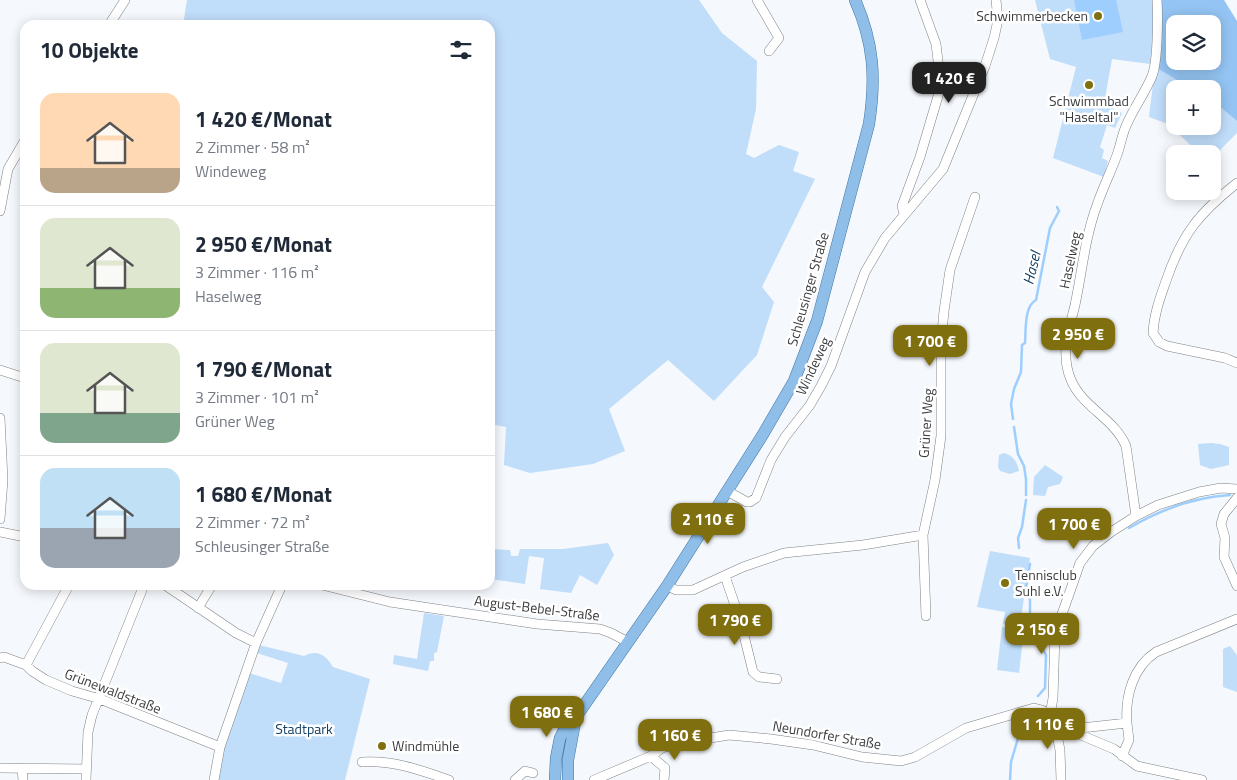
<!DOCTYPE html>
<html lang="de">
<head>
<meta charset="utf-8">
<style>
  :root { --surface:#fff; --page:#f2f2f3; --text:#1f2937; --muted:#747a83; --line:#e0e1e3; --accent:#806f0e }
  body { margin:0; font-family:"Titillium Web",sans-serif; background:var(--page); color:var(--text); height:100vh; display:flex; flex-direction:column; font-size:19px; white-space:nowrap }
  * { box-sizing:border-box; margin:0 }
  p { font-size:16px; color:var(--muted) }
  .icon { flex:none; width:28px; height:28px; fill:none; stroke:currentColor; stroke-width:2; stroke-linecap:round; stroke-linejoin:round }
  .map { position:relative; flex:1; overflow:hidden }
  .panel { position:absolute; left:20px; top:20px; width:475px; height:570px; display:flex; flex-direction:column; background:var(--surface); border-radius:15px; box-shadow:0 2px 12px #0003 }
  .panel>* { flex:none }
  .controls { position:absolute; left:1166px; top:15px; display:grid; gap:10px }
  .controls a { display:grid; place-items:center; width:55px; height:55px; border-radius:10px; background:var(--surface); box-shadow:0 2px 12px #0003; font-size:25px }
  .price { position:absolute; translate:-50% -42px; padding:0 11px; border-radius:10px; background:var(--accent); color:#fff; font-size:16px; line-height:32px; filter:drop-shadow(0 1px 2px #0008) }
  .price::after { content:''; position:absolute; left:50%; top:30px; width:15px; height:11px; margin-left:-8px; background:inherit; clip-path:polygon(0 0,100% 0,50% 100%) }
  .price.current { background:#222; color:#fff }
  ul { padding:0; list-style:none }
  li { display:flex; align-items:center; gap:15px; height:125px; padding:0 20px }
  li+li { border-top:1px solid var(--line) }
  li span { display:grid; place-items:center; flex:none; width:140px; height:100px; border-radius:15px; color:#555 }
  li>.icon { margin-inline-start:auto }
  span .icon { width:60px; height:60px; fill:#fffc; stroke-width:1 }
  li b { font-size:21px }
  h2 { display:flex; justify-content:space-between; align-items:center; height:60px; padding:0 20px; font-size:21px }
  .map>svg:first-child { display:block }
</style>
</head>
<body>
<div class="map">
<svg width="1237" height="780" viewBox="0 0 1237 780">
  <rect width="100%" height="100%" fill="#f5f8fc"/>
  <path fill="#c0ddfa" d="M 187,0 L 699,0 L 722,33 L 757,61 L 756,109 L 746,154 L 754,158 L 779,145 L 799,152 L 793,171 L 815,179 L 762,287 L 774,302 L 757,355 L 714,401 L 668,360 L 609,409 L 625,451 L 593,464 L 530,473 L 504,465 L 506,427 L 490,424 L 490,25 L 183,25 Z
    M 1035,0 L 1157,0 L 1150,64 L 1112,59 L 1104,104 L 1122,113 L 1115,128 L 1107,125 L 1100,147 L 1104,150 L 1102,158 L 1108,161 L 1104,177 L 1053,158 L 1076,67 L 1050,59 Z
    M 1155,67 L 1192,89 L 1175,89 L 1175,126 L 1212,126 L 1213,101 L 1237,121 L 1237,133 L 1213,157 L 1212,154 L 1200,154 L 1168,124 L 1149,117 Z
    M 1211,443 L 1220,444 L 1229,447 L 1229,465 L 1211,469 L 1200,465 L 1198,444 Z
    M 1004,453 C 1014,456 1017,462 1019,471 L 1010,474 L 1000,471 L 998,467 L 999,455 Z
    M 1045,465 L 1063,477 L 1060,484 L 1048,487 L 1045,496 L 1033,495 L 1034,477 Z
    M 608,543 L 614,555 L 597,585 L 580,575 L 571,593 L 540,589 L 544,558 L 529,556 L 525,584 L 490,579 L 490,549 L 510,550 L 511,556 L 518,556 L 520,549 L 563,549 Z
    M 990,551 L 1030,558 L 1020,625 L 1003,624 L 1005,612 L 977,607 Z
    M 424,613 L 444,616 L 437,652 L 434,653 L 434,661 L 430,661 L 428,671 L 393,664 L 394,655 L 417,659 Z
    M 1002,627 L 1024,630 L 1019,673 L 997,670 Z
    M 259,645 L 304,656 C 317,649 326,655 333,667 L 370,679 L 345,780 L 216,780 L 222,747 L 249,673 L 281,683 L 288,663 L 257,653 Z
    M 1230,646 L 1237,655 L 1237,692 L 1223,687 L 1223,649 Z"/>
  <path fill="#94c4f3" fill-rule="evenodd" d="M 1159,0 L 1224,0 L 1237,21 L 1237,121 L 1213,101 L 1212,89 L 1192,89 L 1155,67 ZM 1175,24 L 1212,24 L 1212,61 L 1175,61 Z"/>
  <path fill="#9ecefd" d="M 1074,0 L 1116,0 L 1123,32 L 1082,40 Z"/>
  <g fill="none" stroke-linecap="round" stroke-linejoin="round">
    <path stroke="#9ecefd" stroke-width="2.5" d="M 1013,419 L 1011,404 L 1014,389 L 1021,372 L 1022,345 L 1025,343 C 1026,331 1024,306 1036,300 L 1050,228 L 1059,211 L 1057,207
      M 1014,427 L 1018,454 L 1024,466 L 1026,479 L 1026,495
      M 1129,528 C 1160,510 1193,497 1230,495
      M 1019,548 L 1018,538 L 1022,527 L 1026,500
      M 1030,564 L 1026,588 L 1030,600 L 1030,615 L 1036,636 L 1046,655 L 1045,688 L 1038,696
      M 1010,780 L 1011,762 L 1023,721"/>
    <defs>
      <path id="minor" d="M 757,0 L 779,38 L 769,51
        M 109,25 L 125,0
        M 1237,183 C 1199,213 1182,234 1166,281 C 1160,298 1154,314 1153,333 L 1159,342 L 1167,346 L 1225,358 L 1237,363
        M 0,211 L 8,169 L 25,140
        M 904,214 L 902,206 L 920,157 L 941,86 L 936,44 L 920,0
        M 0,370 L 25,378
        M 0,418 L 3,480 L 0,519
        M 727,491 L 747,502 L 750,502 L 756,498 L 771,460 L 785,437 L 810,405 L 821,386 L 831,366 L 865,272 L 885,238 L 943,169 L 985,66 L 994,38 L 998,20 L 996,0
        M 1237,498 L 1224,514 L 1221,524 L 1225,538 L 1224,557 L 1237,586
        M 1136,516 L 1126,446 C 1114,418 1083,408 1071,380 C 1060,354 1069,330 1075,305 C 1082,272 1085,237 1097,205 C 1103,187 1112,170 1118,152 C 1121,143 1122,135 1126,126 C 1133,109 1145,93 1152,76 C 1158,61 1158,16 1157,0
        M 0,532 L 25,537
        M 923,535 L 926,616
        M 725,576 L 741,623 L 753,672 L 759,677 L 777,679
        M 165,585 L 236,633 L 256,643
        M 322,585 L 390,602 L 537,624 L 600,629 L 611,633 L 628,642
        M 667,586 L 676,590 L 693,590 L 743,567 L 784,553 L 863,545 L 923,535 L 935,480 L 941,436 L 941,343 L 944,311 L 950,270 L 975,197
        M 198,608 L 212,585
        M 0,658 L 4,657 L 26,665 L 32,671 L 46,680 L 72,691 L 100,699 L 220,747
        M 26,665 L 69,585
        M 1127,723 C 1125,696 1133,667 1156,652 L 1237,619
        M 1056,730 L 1076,733 L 1114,749 L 1137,766 L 1202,780
        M 1076,733 L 1081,728 L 1127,723 L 1129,740 L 1122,756
        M 651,756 L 665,768 L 664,780
        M 362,762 C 394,760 420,770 449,780
        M 0,768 L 87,769
        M 22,768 L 23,780
        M 86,780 L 88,732 L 92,715 L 144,585
        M 214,780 L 220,747 L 256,643 L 282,585
        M 515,780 L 525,771 L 533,773
        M 594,780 L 651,756 L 662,748 L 679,743 L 729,735 L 771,739 L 813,745 L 862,757 L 901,761 L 915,757 L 966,728 L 1034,708 L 1042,710 L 1050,715
        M 1061,780 L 1060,750 L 1056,730 L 1050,715 L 1053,698 L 1055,634 L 1080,563 L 1093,546 L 1111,532 L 1136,516 L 1158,505 L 1199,492 L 1221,488 L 1237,489"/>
      <path id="major" d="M 555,780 L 556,758 L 560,738 L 563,732 L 576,717 L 667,586 L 762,436 L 794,381 L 817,321 L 869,124 C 876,78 874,43 855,0
        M 568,780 L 568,760 L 576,717"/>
    </defs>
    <use href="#minor" stroke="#7e8285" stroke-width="10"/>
    <use href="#major" stroke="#4175a4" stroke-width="12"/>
    <use href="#minor" stroke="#fff" stroke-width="9"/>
    <use href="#major" stroke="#8fbfe9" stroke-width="11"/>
  </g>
  <g fill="#806f0e" stroke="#fff" stroke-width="2">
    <circle cx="1098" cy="16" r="5"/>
    <circle cx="1089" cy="85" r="5"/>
    <circle cx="1005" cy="583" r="5"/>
    <circle cx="382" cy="746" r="5"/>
  </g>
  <g text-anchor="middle" stroke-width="5" stroke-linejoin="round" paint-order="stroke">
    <g font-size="14" fill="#3b3c3e" stroke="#fff" text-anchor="start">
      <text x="1088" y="21" text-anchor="end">Schwimmerbecken</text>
      <text x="1089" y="106" text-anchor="middle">Schwimmbad<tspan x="1089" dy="16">"Haseltal"</tspan></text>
      <text x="1015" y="580">Tennisclub<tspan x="1015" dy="16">Suhl e.V.</tspan></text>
      <text x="392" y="751">Windmühle</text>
    </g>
    <g font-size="14" fill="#3b3c3e" stroke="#fff">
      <text transform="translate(1070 260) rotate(-78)" y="5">Haselweg</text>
      <text transform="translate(808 289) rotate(-74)" y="5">Schleusinger Straße</text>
      <text transform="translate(813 366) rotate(-65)" y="5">Windeweg</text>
      <text transform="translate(926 423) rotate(-86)" y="5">Grüner Weg</text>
      <text transform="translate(537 608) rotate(7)" y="5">August-Bebel-Straße</text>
      <text transform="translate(113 691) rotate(21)" y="5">Grünewaldstraße</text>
      <text transform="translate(827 735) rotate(10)" y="5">Neundorfer Straße</text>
    </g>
    <g font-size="14" fill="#144066" stroke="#fff">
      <text x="304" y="734">Stadtpark</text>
    </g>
    <g font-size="15" font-style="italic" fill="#0c395f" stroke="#fff">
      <text transform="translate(1032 268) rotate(-77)" y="5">Hasel</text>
    </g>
  </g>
</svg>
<div class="controls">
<a><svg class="icon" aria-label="layers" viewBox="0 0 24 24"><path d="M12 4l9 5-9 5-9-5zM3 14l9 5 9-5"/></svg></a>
<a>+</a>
<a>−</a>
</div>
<b class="price current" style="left:949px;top:104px">1 420 €</b>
<b class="price" style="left:1078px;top:360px">2 950 €</b>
<b class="price" style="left:930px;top:367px">1 700 €</b>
<b class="price" style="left:708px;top:545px">2 110 €</b>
<b class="price" style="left:1074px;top:550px">1 700 €</b>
<b class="price" style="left:735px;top:646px">1 790 €</b>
<b class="price" style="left:1042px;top:655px">2 150 €</b>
<b class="price" style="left:547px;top:738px">1 680 €</b>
<b class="price" style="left:1048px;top:750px">1 110 €</b>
<b class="price" style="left:675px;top:761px">1 160 €</b>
<section class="panel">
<h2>10 Objekte<svg class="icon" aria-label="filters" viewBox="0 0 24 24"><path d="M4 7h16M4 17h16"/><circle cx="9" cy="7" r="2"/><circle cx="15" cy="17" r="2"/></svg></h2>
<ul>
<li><span style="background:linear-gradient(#ffd9b3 75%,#b9a48a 0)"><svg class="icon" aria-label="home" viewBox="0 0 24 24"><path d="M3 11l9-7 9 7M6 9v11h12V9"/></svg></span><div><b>1 420 €/Monat</b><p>2 Zimmer · 58 m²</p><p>Windeweg</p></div></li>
<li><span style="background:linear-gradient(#dfe7d0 70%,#8fb573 0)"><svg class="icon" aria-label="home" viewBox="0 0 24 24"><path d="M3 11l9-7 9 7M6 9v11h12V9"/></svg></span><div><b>2 950 €/Monat</b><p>3 Zimmer · 116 m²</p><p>Haselweg</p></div></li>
<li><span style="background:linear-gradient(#dfe7d0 70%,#7fa58c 0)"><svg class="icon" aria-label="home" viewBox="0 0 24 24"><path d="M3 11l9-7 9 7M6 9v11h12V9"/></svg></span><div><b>1 790 €/Monat</b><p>3 Zimmer · 101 m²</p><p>Grüner Weg</p></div></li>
<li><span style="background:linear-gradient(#bfe0f5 60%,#9aa5b1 0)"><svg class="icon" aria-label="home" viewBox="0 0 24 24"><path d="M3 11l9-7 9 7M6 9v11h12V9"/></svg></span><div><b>1 680 €/Monat</b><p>2 Zimmer · 72 m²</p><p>Schleusinger Straße</p></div></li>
</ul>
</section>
</div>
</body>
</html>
